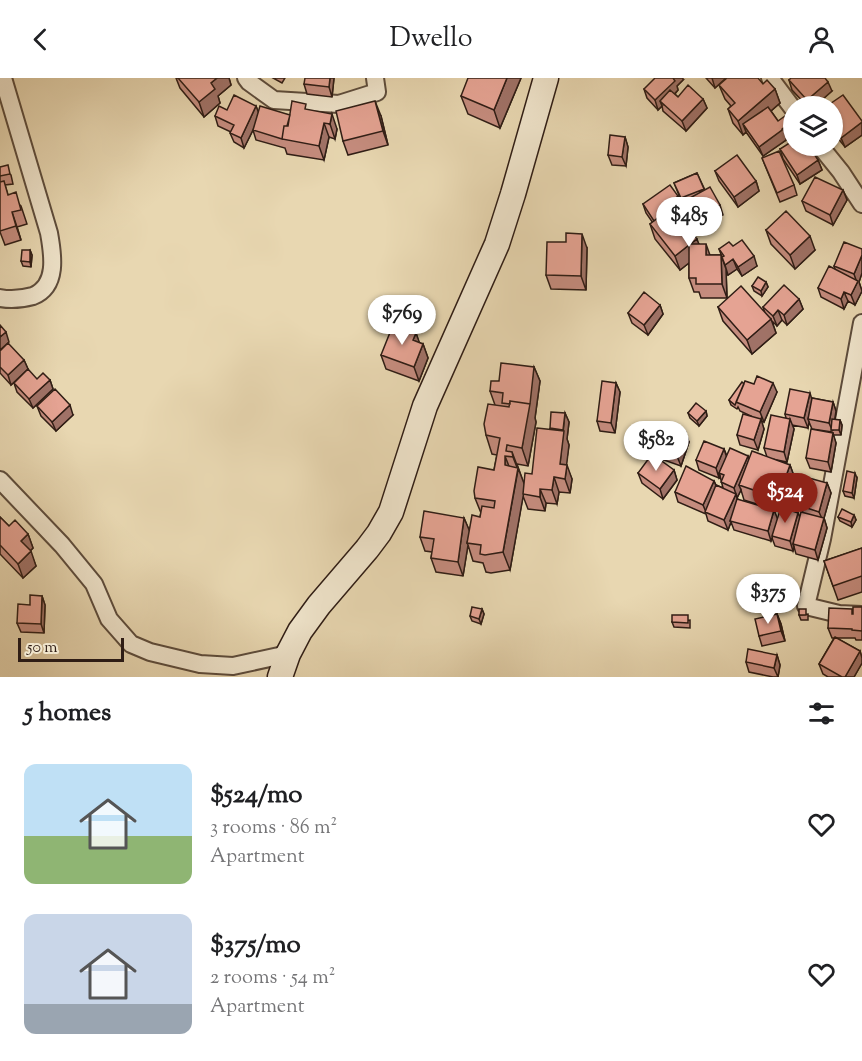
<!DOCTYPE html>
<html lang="en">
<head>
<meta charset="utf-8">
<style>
  :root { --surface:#fff; --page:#f6f6f6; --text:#202124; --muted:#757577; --accent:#8f2418 }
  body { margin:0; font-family:"Sorts Mill Goudy",serif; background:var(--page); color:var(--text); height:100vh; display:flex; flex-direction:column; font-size:22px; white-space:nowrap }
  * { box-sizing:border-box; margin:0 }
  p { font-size:20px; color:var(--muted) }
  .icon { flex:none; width:33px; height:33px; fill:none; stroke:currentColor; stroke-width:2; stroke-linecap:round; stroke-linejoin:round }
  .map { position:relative; height:599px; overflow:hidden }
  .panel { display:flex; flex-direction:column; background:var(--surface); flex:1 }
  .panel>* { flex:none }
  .buttons { position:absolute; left:783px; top:18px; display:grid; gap:12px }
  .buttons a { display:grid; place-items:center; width:60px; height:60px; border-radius:50%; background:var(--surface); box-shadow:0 2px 4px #0004; font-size:30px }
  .scale { position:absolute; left:18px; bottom:15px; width:106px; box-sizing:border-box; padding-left:6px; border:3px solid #2f1d15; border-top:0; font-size:16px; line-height:21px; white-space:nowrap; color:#2f1d15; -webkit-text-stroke:4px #f0e5cc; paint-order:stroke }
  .price { position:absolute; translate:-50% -51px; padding:0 14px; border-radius:21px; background:#fff; color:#222; font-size:20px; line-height:39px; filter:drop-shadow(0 2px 3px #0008) }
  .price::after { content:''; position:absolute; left:50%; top:36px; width:18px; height:14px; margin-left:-9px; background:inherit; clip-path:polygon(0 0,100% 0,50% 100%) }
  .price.selected { background:var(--accent); color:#fff }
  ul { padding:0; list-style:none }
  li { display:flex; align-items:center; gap:18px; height:150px; padding:0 24px }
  li span { display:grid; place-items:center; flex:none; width:168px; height:120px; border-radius:12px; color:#555 }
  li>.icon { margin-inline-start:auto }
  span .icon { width:72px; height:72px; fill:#fffc; stroke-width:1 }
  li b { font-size:26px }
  h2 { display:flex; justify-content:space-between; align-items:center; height:72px; padding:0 24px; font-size:26px }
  header { display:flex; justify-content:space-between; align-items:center; height:78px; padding:0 24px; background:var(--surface); font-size:27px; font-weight:600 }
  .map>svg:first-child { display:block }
</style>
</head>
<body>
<header><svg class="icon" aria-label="back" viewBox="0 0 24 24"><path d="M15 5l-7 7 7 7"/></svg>Dwello<svg class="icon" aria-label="person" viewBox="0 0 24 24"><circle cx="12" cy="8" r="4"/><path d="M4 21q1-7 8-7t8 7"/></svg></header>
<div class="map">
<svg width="862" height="599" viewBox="0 0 862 599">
  <rect width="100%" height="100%" fill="#e8d7b1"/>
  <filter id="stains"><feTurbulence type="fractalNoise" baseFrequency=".00333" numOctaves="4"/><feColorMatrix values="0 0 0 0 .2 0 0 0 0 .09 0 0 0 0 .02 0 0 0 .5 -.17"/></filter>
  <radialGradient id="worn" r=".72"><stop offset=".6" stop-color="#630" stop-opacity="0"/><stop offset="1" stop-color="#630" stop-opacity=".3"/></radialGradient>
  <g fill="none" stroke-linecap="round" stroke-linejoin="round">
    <defs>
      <path id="street" d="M 246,0 L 249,4 L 274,22 L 339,26 L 377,14 L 375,0
        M 770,0 L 794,32
        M 820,68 L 841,94 L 862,126
        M 0,220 C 11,222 22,221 33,218 C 58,208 53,177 49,155 L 3,0
        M 862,245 L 822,461 L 806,528 L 839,536 L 862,537
        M 0,402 L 62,467 L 94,506 L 109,541 L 131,566 L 150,574 L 200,586 L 233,588 L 288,576"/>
      <path id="secondary" d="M 280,599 L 288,576 L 300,553 L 319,527 L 367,471 L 379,455 L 391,434 L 425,328 L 497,166 L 513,116 L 546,0"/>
    </defs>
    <use href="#street" stroke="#5d4c3c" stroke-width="20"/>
    <use href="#secondary" stroke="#2f1d15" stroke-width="27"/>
    <use href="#street" stroke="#f0e5cc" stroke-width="16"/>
    <use href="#secondary" stroke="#f0e5cc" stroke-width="24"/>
  </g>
  <path fill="#c58c7e" stroke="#2f1d15" stroke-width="1.5" fill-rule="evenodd" d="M 176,0 L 229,0 L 231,7 L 218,18 L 220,25 L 204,39 L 180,10 Z
    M 273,0 L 285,0 L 282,5 Z
    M 334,0 L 332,19 L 307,16 L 304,6 Z
    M 521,0 L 500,50 L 468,36 L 461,18 Z
    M 706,0 L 726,0 L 715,10 Z
    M 683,2 L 677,8 L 678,12 L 675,16 L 678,19 L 703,21 L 707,30 L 686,53 L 663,33 L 662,28 L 658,32 L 647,20 L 644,11 Z
    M 789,2 L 832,13 L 815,28 L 807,28 L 792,12 Z
    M 763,6 L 775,11 L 780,25 L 771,33 L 778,43 L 790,45 L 794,55 L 786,61 L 786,62 L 763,78 L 746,54 L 743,57 L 733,45 L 728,31 L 731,28 L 725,21 L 719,7 Z
    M 256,28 L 258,34 L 290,37 L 308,32 L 337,51 L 335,61 L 329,59 L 324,82 L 287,76 L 285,70 L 256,62 L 253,52 L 244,70 L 234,64 L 230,55 L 231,54 L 218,48 L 215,38 L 227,32 Z
    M 832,28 L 862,43 L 862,57 L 845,69 L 832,53 Z
    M 381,38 L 388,67 L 348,77 L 343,63 Z
    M 625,59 L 628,69 L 626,88 L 612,87 L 608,77 Z
    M 780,71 L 818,82 L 822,92 L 800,106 L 783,81 Z
    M 762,80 L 794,107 L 797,117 L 780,124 Z
    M 0,89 L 11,97 L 13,106 L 5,107 L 8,117 L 21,128 L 27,146 L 17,149 L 21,162 L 5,167 L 0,154 Z
    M 715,93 L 756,103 L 759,113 L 738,129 L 719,103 Z
    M 697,95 L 705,112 L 720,127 L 723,137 L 702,149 L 690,128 L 684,130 L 674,105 Z
    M 843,112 L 847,122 L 833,147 L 806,133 L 802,123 Z
    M 643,126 L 682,128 L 677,131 L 680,140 L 699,166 L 710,177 L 721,177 L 722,179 L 719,171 L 733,168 L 757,188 L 742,198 L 737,191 L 728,197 L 726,191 L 727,220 L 701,220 L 699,214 L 694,214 L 689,200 L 689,185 L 680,192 L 655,161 L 650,146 L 653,145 L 646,135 Z
    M 766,152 L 815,172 L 795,191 L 771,166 Z
    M 587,170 L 586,212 L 551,211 L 546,197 Z
    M 862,171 L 862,195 L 859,204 L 862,213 L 855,227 L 848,223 L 844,231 L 821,219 L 818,210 L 835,191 L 834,188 Z
    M 30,172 L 32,177 L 31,189 L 23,188 L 21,183 Z
    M 766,204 L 768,209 L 762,218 L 754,213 L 752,208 Z
    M 799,221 L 803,231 L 787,247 L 782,242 L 777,248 L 772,243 L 776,255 L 752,276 L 723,243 L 718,229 L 765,235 L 763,229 Z
    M 660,227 L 663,236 L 648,257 L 632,245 L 628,235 Z
    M 416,255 L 419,265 L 423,266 L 428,280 L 419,303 L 386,291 L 381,277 Z
    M 0,273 L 24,282 L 28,291 L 11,307 L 0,295 Z
    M 534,289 L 540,303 L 535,340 L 536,344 L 528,388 L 517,386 L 524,406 L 532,396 L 550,351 L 565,335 L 569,344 L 567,361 L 569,367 L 566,387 L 572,401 L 570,415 L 559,414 L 557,426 L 546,425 L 545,433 L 528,431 L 523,418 L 510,492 L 491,495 L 486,494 L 483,485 L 473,483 L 468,467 L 463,498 L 436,494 L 431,480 L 432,474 L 425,473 L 420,459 L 464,440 L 469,452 L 480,439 L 481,435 L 475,420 L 494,392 L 497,377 L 492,376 L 486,357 L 495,327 L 490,313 L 499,303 Z
    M 37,301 L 50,302 L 53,311 L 33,330 L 17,314 L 14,305 Z
    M 616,305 L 620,314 L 615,355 L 600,353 L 597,343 Z
    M 744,306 L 777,314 L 764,344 L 761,343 L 764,351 L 758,372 L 740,367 L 737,357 L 751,338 L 740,333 L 738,329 L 737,331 L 731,327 L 729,322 Z
    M 812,320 L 833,324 L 836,333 L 835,342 L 840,342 L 842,347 L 841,357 L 833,357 L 836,365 L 831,394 L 810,390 L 806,380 L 833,355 L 832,354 L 812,351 L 809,344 L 808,350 L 792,347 L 794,351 L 787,384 L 772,381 L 790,387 L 795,401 L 805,405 L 805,411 L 827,405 L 831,415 L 824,440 L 827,450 L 818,482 L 796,476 L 794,469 L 793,473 L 775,468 L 772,460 L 771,463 L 734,452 L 731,444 L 728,452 L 708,443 L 706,436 L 678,424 L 675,414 L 714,403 L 716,407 L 723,410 L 720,398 L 719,400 L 699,392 L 696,382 L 724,371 L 727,378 L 748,378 L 749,381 L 767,379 L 764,370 L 786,340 L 785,336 ZM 795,402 L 796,410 L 797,415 L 804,415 L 801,428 L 803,435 L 800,440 L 798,435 L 777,441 L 774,432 L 738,422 L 737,420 L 741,412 L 744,422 L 773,431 L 776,423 L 786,426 Z
    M 37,328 L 73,337 L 56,353 L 41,338 Z
    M 706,333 L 707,338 L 699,348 L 690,340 L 688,335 Z
    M 689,364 L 681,388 L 661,381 L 657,371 Z
    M 674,392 L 677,402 L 663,421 L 642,405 L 638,395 Z
    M 857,400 L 854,420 L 845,418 L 843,413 Z
    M 854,437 L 856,442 L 852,449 L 840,443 L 838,439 Z
    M 0,439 L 9,448 L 28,456 L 33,470 L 30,473 L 36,488 L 23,500 L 0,476 Z
    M 862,470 L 862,514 L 838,522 L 824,483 Z
    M 42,518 L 45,527 L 44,555 L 21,554 L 17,545 L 30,527 Z
    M 862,529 L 862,562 L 856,562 L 855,560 L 836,560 L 860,573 L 862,580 L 862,585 L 854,599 L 828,599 L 823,596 L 819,586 L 834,560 L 832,560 L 828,550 L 853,534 Z
    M 482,531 L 484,536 L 481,546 L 472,543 L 470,538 Z
    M 777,536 L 781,546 L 785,563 L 762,568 L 759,558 Z
    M 808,536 L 808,542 L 801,542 L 799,537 Z
    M 690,542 L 690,550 L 674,549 L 672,544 Z
    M 777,577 L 780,587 L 778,599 L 773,599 L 749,594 L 746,584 Z"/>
  <path fill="#a07267" stroke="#2f1d15" stroke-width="1.5" d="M 217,0 L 229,0 L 231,7 L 218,18 L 220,25 L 204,39 L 199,24 L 211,5 Z
    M 330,0 L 334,0 L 332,19 L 329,9 Z
    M 507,0 L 521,0 L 500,50 L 494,32 Z
    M 672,0 L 683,0 L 683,2 L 677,8 L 678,12 L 664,27 L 660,23 L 662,28 L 658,32 L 655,22 Z
    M 712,0 L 726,0 L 715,10 Z
    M 828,4 L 832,13 L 815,28 L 809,28 L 807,22 Z
    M 775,11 L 780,25 L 748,53 L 743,46 L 746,54 L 743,57 L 738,43 Z
    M 703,21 L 707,30 L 686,53 L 682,43 Z
    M 375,23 L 381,38 L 388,67 L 383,53 Z
    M 256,28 L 260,38 L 244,70 L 241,60 Z
    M 332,36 L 337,51 L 335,61 L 330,46 Z
    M 862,44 L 862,57 L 845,69 L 841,60 Z
    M 324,45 L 329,59 L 324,82 L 319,68 Z
    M 790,45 L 794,55 L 786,61 L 786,62 L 763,78 L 759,69 Z
    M 625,59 L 628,69 L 626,88 L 622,79 Z
    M 818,82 L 822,92 L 800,106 L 797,97 Z
    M 756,103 L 759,113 L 738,129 L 734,119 Z
    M 843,112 L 847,122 L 833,147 L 830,137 Z
    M 678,118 L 682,128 L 677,131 L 680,140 L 659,154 L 672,123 Z
    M 12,134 L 17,149 L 21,162 L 16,148 Z
    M 582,156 L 587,170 L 586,212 L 581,198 Z
    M 810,158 L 815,172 L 795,191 L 790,177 Z
    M 697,161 L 702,175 L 690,166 Z
    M 706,166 L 711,180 L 706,177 Z
    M 689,167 L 694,181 L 680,192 L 675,178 Z
    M 30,172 L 32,177 L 31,189 L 30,184 Z
    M 721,177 L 726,191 L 727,220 L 722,206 Z
    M 862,177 L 862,195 L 859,204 L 862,213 L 855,227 L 851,217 L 857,205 L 854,196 Z
    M 754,178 L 757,188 L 742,198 L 738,189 Z
    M 733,181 L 737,191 L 728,197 L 725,187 Z
    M 766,204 L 768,209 L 762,218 L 761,213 Z
    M 844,214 L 848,223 L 844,231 L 841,221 Z
    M 799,221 L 803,231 L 787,247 L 784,237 Z
    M 660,227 L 663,236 L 648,257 L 644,247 Z
    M 778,232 L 782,242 L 777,248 L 773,238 Z
    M 771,241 L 776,255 L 752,276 L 747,262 Z
    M 6,254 L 9,264 L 0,272 L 0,259 Z
    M 416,255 L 421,269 L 413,262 Z
    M 423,266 L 428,280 L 419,303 L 414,289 Z
    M 24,282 L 28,291 L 11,307 L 8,297 Z
    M 534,289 L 540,303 L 535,340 L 536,344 L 528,388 L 522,370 Z
    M 50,302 L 53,311 L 33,330 L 29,321 Z
    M 616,305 L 620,314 L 615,355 L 611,345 Z
    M 773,305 L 777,314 L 764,344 L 760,334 Z
    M 810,315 L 813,325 L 808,341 L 809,344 L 808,350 L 804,340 Z
    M 833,324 L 836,333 L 833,352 L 832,352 L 829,345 Z
    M 70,327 L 73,337 L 56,353 L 52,344 Z
    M 706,333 L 707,338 L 699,348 L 697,343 Z
    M 565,335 L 569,344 L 567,361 L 569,367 L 565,400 L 560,386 Z
    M 761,341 L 764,351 L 758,372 L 754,362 Z
    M 790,341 L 794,351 L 787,384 L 784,374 Z
    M 840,342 L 842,347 L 841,357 L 839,352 Z
    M 686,355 L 689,364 L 681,388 L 677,378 Z
    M 833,355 L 836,365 L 831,394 L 828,384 Z
    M 724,371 L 727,380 L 719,395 L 720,398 L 719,400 L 716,390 Z
    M 512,374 L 525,408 L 510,492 L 503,474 L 518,392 L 513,379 Z
    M 505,378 L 512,396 L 505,387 Z
    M 748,378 L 752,388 L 739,407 L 741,412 L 737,420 L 734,410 Z
    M 567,387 L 572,401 L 570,415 L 565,401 Z
    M 790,387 L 795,401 L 786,426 L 781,412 Z
    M 674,392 L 677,402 L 663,421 L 660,411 Z
    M 855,395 L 857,400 L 854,420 L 852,415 Z
    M 554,399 L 559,414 L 557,426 L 552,412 Z
    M 714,403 L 718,413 L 706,434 L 703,427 Z
    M 827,405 L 831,415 L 824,440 L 827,450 L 818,482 L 815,472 L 823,443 L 819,434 Z
    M 771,409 L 776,423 L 773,431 L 768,417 Z
    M 540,411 L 546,425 L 545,433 L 540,419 Z
    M 736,416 L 739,425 L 730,443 L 731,444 L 728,452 L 724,442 Z
    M 774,432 L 778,442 L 771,463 L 768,453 Z
    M 798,435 L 802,444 L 793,466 L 794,469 L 793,473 L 790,463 Z
    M 854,437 L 856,442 L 852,449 L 851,444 Z
    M 464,440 L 470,454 L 467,465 L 468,467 L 463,498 L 458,484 Z
    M 28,456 L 33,470 L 26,477 L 21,463 Z
    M 31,473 L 36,488 L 23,500 L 18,486 Z
    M 42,518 L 45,527 L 44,555 L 41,546 Z
    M 482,531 L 484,536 L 481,546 L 479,541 Z
    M 777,536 L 781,546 L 785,563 L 781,553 Z
    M 860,573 L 862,580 L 862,585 L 854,599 L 845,599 Z
    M 777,577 L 780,587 L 778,599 L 774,590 Z"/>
  <path fill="#e5a393" stroke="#2f1d15" stroke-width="1.5" d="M 178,0 L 217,0 L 211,5 L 215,11 L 199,24 Z
    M 305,0 L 330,0 L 329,9 L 304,6 Z
    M 468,0 L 507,0 L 494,32 L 461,18 Z
    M 655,0 L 673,0 L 675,3 L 655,22 L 644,11 Z
    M 727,0 L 758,0 L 763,6 L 767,2 L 775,11 L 738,43 L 728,31 L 735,25 L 719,7 Z
    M 791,0 L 825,0 L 828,4 L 807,22 L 789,2 Z
    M 688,7 L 703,21 L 682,43 L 660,23 L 670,12 L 678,19 Z
    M 234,17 L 256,28 L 241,60 L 230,55 L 234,47 L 215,38 L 219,28 L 227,32 Z
    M 843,17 L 862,43 L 862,44 L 841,60 L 832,48 L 832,28 L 827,28 Z
    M 292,23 L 306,26 L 305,31 L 332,36 L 330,46 L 324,45 L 319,68 L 282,61 L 284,48 L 288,48 Z
    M 375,23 L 383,53 L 343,63 L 336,33 Z
    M 260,28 L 290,37 L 287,48 L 284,48 L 282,61 L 253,52 Z
    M 768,29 L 778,43 L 785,38 L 790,45 L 782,51 L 782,52 L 759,69 L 743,46 Z
    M 610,57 L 625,59 L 622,79 L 608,77 Z
    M 794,62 L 794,68 L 809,68 L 818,82 L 797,97 L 780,71 Z
    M 779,73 L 794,107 L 777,115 L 762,80 Z
    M 737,77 L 756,103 L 734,119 L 715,93 Z
    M 8,87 L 10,96 L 0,98 L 0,89 Z
    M 697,95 L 704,111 L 681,120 L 674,105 Z
    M 815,99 L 843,112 L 830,137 L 802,123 Z
    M 4,103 L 8,117 L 16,114 L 21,132 L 12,134 L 16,148 L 0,153 L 0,104 Z
    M 670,107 L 678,118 L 672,123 L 677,130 L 674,132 L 672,129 L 654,143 L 643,126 Z
    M 710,109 L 720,127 L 698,139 L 688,121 Z
    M 672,129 L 697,161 L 690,166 L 706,166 L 706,177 L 721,177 L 722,206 L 696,206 L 696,200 L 689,200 L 689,167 L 675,178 L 650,146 Z
    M 786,133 L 810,158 L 790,177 L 766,152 Z
    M 566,155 L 582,156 L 581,198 L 546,197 L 547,164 L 566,164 Z
    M 742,162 L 754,178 L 738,189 L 733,181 L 725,187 L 722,179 L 724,178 L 719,171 L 729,164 L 733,168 Z
    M 844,164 L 862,171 L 862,177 L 854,196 L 834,188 Z
    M 22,172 L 30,172 L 30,184 L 21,183 Z
    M 829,188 L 858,203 L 851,217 L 844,214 L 841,221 L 818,210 Z
    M 758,199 L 766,204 L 761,213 L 752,208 Z
    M 784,207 L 799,221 L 784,237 L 778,232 L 773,238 L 763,229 Z
    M 741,208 L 771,241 L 747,262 L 718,229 Z
    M 644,214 L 660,227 L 644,247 L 628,235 Z
    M 0,247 L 6,254 L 0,259 Z
    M 393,247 L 416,255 L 413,262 L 423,266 L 414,289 L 381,277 Z
    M 8,265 L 24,282 L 8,297 L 0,289 L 0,273 Z
    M 501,285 L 534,289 L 530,326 L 510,323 L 510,326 L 502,325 L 503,315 L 490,313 L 491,303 L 499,303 Z
    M 28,291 L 37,301 L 43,295 L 50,302 L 29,321 L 14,305 Z
    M 757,298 L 773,305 L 760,334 L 736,324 L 745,303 L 754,306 Z
    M 602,303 L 616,305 L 611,345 L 597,343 Z
    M 742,304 L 744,306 L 735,327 L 729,322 Z
    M 55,311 L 70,327 L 52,344 L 37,328 Z
    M 790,311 L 810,315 L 804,340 L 785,336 Z
    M 812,320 L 833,324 L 829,345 L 808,341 Z
    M 510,323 L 530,326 L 522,370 L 507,367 L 506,373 L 512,374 L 513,379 L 505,378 L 505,387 L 518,390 L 503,474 L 485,477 L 480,476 L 481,467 L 467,465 L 472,437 L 480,439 L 482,428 L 494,430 L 495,423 L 475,420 L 474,413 L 478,389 L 494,392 L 500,360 L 486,357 L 484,346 L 488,326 L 509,329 Z
    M 696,325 L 706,333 L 697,343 L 688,335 Z
    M 551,334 L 565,335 L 563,352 L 550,350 Z
    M 743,336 L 761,341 L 754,362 L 737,357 Z
    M 771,337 L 790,341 L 784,374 L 764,370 Z
    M 832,341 L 840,342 L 839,352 L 831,352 Z
    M 666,348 L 686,355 L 677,378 L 657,371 Z
    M 537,350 L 564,353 L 560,386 L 567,387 L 565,401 L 554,399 L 552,412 L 540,411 L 540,419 L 523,416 L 525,395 L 532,396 Z
    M 811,351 L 833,355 L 828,384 L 806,380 Z
    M 704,363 L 724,371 L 716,390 L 696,382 Z
    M 730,370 L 748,378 L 734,410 L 721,404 L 724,397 L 719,395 Z
    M 752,373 L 790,387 L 781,412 L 771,409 L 768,417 L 739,407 Z
    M 652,376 L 674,392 L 660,411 L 638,395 Z
    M 686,388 L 714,403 L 703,427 L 675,414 Z
    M 847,393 L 855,395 L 852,415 L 843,413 Z
    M 795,400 L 803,400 L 804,410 L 796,410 Z
    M 809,400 L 827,405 L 819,434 L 801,428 Z
    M 716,407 L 736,416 L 724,442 L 705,434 Z
    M 737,421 L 774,432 L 768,453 L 730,443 Z
    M 781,429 L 798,435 L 790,463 L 772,458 Z
    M 842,431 L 854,437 L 851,444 L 838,439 Z
    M 424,433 L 464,440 L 458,484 L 431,480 L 434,461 L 420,459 Z
    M 801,434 L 824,440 L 815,472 L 793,466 Z
    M 0,439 L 9,448 L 15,442 L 28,456 L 21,463 L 31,473 L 18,486 L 0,467 Z
    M 862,470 L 862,498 L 833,508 L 824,483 Z
    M 30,517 L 42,518 L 41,546 L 17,545 L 18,526 L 30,527 Z
    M 472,529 L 482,531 L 479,541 L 470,538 Z
    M 853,529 L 862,529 L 862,553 L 852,552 L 852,551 L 828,550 L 829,530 L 852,531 L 852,536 L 853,536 Z
    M 799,531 L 806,531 L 806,537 L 799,537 Z
    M 777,536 L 781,553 L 759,558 L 755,541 Z
    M 672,537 L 688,537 L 688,545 L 672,544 Z
    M 835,559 L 860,573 L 845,599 L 842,599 L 819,586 Z
    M 748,571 L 777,577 L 774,590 L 746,584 Z"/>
  <rect width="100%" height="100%" filter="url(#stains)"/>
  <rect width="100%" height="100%" fill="url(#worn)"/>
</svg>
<div class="buttons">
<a><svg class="icon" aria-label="layers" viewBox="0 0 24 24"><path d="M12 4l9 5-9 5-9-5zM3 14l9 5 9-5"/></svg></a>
</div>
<div class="scale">50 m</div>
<b class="price" style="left:689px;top:170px">$485</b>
<b class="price" style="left:402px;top:268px">$769</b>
<b class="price" style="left:656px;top:394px">$582</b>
<b class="price selected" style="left:785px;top:446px">$524</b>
<b class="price" style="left:768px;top:547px">$375</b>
</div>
<section class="panel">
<h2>5 homes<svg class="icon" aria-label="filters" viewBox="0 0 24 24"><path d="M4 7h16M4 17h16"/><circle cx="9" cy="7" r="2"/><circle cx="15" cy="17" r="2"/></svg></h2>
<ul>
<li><span style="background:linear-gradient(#bfe0f5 60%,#8fb573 0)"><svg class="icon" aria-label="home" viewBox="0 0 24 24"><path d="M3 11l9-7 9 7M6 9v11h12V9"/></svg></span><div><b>$524/mo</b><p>3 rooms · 86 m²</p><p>Apartment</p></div><svg class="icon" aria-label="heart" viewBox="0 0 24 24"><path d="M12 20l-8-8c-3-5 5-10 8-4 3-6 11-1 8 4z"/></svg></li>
<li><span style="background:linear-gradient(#c9d6e8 75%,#9aa5b1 0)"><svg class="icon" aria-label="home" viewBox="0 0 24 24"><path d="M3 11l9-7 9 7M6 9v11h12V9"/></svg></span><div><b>$375/mo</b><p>2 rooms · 54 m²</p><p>Apartment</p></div><svg class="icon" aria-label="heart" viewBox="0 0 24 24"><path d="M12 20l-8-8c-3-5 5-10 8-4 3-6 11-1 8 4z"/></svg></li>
</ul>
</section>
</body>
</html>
